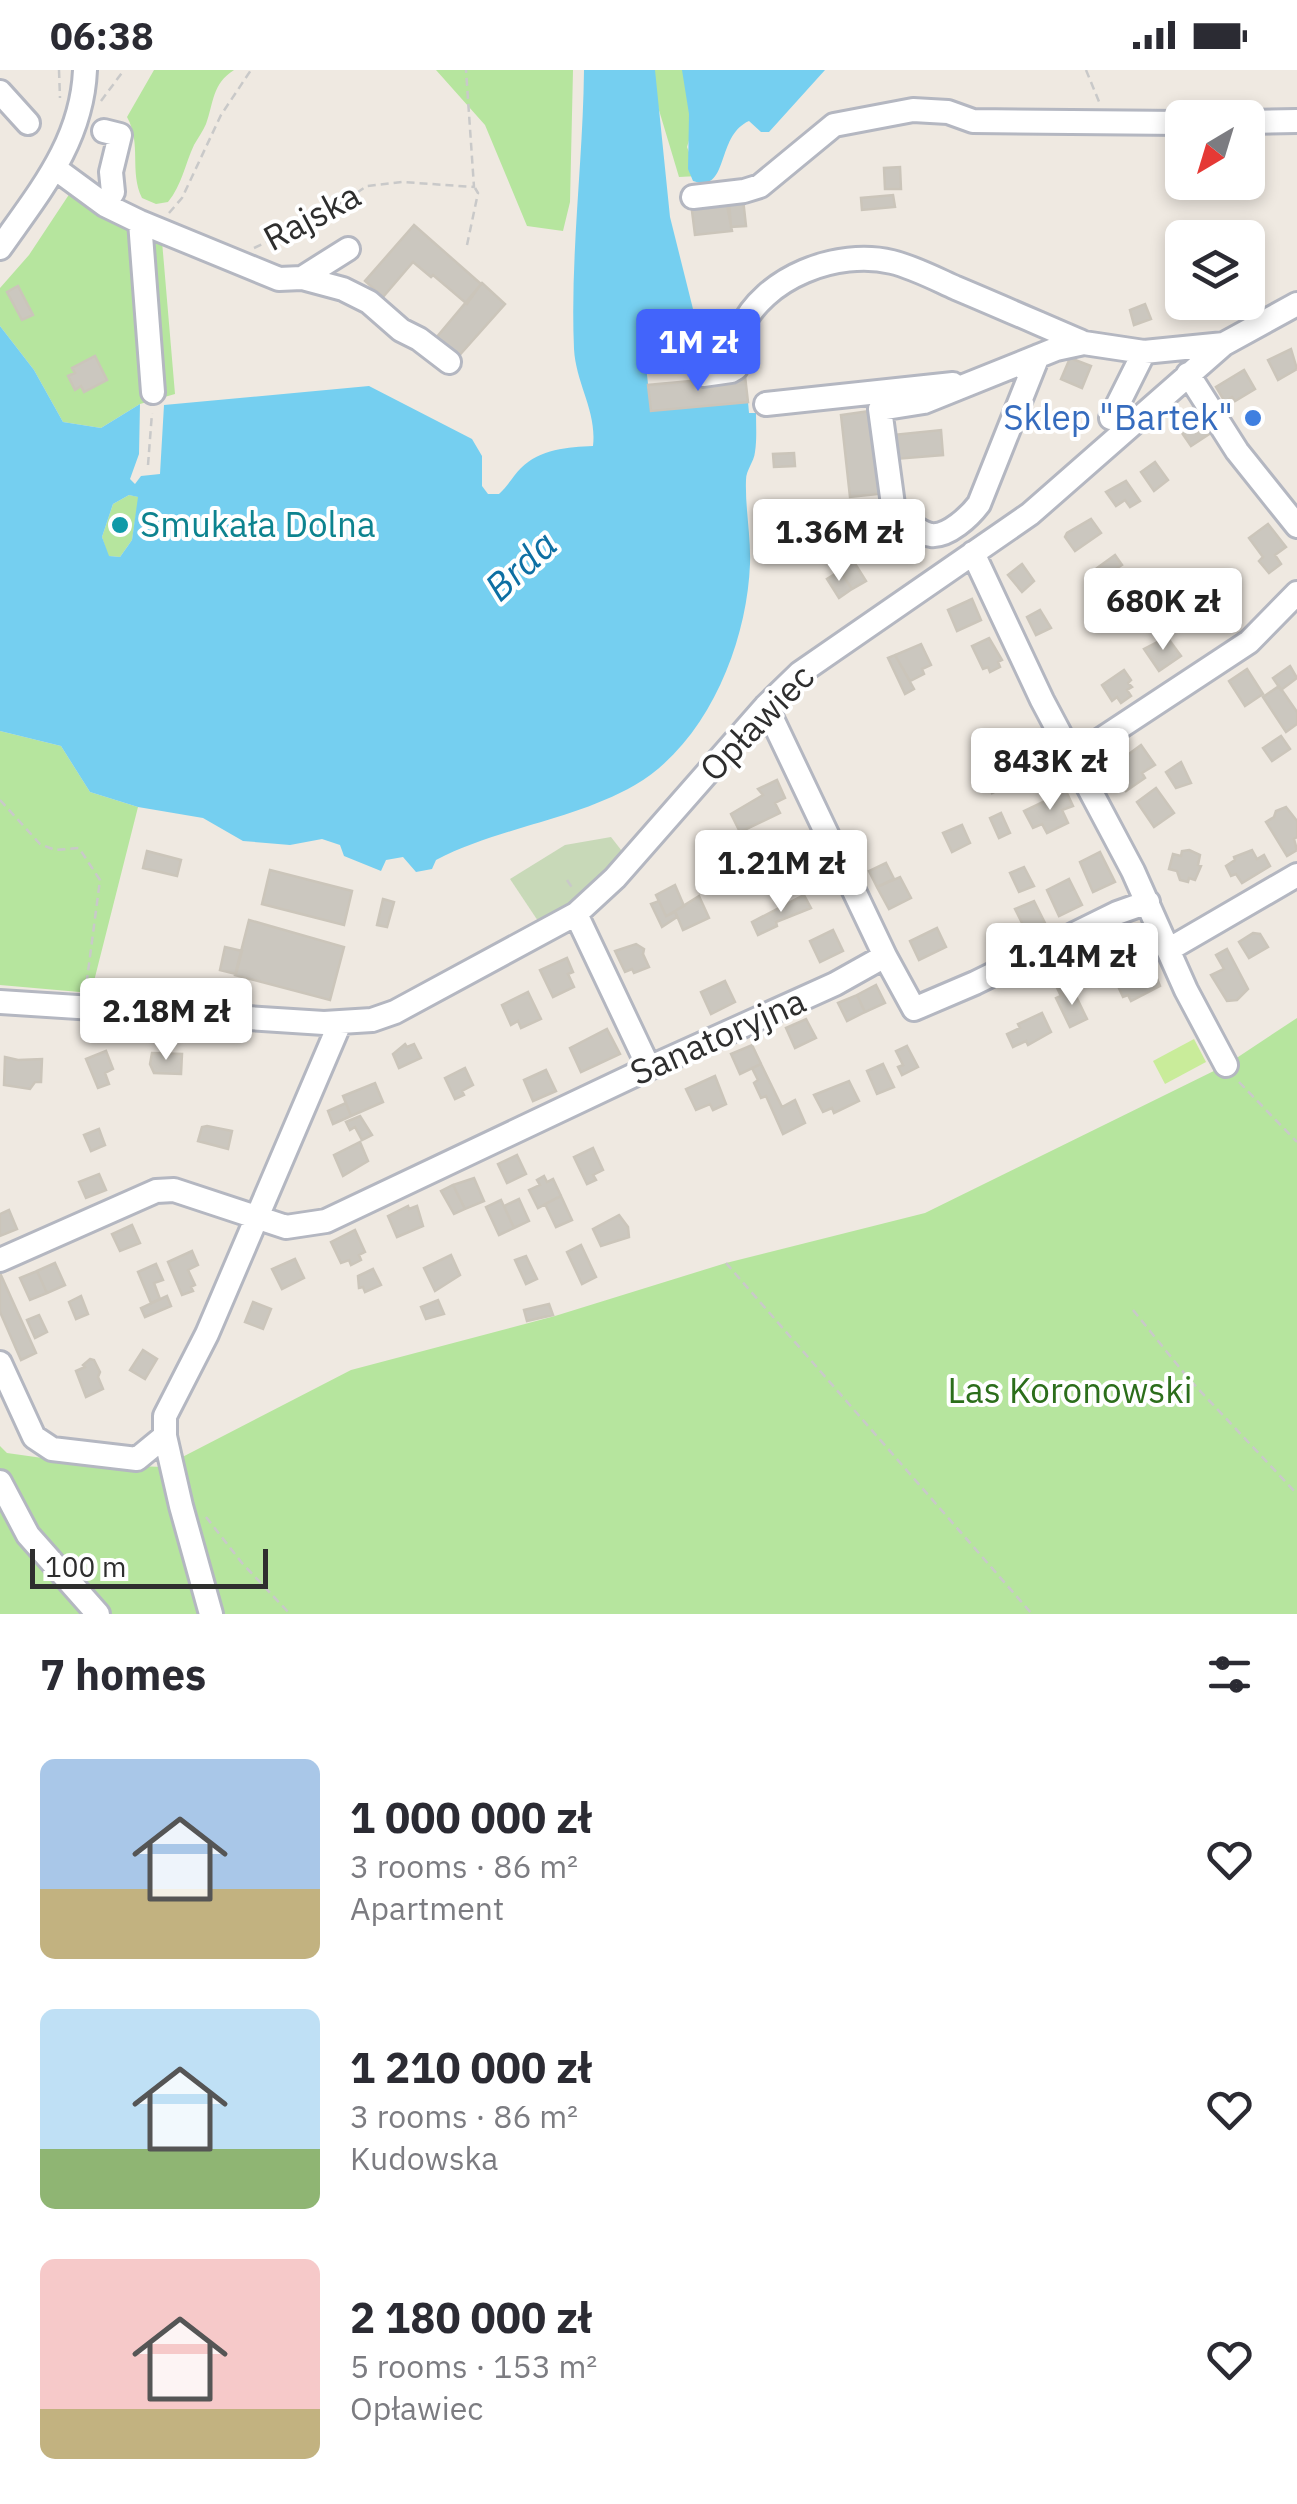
<!DOCTYPE html>
<html lang="en">
<head>
<meta charset="utf-8">
<style>
  :root { --surface:#fff; --page:#f2f2f3; --text:#2b2b33; --muted:#7c7c81; --accent:#4264fb }
  body { margin:0; font-family:"IBM Plex Sans",sans-serif; background:var(--page); color:var(--text); height:100vh; display:flex; flex-direction:column; font-size:38px; white-space:nowrap }
  * { box-sizing:border-box; margin:0 }
  p { font-size:32px; color:var(--muted) }
  .icon { flex:none; width:55px; height:55px; fill:none; stroke:currentColor; stroke-width:2; stroke-linecap:round; stroke-linejoin:round }
  .map { position:relative; height:1544px; overflow:hidden }
  .drawer { display:flex; flex-direction:column; background:var(--surface); flex:1 }
  .drawer>* { flex:none }
  .needle { width:65px; rotate:218deg }
  .tools { position:absolute; left:1165px; top:30px; display:grid; gap:20px }
  .tools a { display:grid; place-items:center; width:100px; height:100px; border-radius:15px; background:var(--surface); box-shadow:0 5px 15px #0003; font-size:50px }
  .scale { position:absolute; left:30px; bottom:25px; width:238px; box-sizing:border-box; padding-left:10px; border:5px solid #2e2e2e; border-top:0; font-size:28px; line-height:35px; white-space:nowrap; color:#2e2e2e; -webkit-text-stroke:8px #fff; paint-order:stroke }
  .price { position:absolute; translate:-50% -85px; padding:0 22px; border-radius:10px; background:#fff; color:#222; font-size:32px; line-height:65px; filter:drop-shadow(0 2px 5px #0008) }
  .price::after { content:''; position:absolute; left:50%; top:60px; width:30px; height:22px; margin-left:-15px; background:inherit; clip-path:polygon(0 0,100% 0,50% 100%) }
  .price.on { background:var(--accent); color:#fff }
  ul { padding:0; list-style:none }
  li { display:flex; align-items:center; gap:30px; height:250px; padding:0 40px }
  li span { display:grid; place-items:center; flex:none; width:280px; height:200px; border-radius:15px; color:#555 }
  li>.icon { margin-inline-start:auto }
  span .icon { width:120px; height:120px; fill:#fffc; stroke-width:1 }
  li b { font-size:42px }
  h2 { display:flex; justify-content:space-between; align-items:center; height:120px; padding:0 40px; font-size:42px }
  .status { display:flex; justify-content:space-between; align-items:center; height:70px; padding:0 50px; background:var(--surface); direction:ltr }
  .status svg { height:28px; fill:currentColor }
  .map>svg:first-child { display:block }
</style>
</head>
<body>
<div class="status"><b>06:38</b><svg viewBox="0 0 49 12"><path d="M0 12V9h3v3zM5 12V6h3v6zM10 12V3h3v9zM15 12V0h3v12zM26 1h20v11H26zM47 4h2v5h-2z"/></svg></div>
<div class="map">
<svg width="1297" height="1544" viewBox="0 0 1297 1544">
  <rect width="100%" height="100%" fill="#efe9e1"/>
  <path fill="#b6e59e" d="M 154,0 L 234,0 C 212,14 214,32 206,54 C 203,61 198,68 194,75 C 185,94 182,115 168,132 L 156,134 L 142,128 C 129,101 142,74 127,47 Z
    M 436,0 L 573,0 L 570,132 L 563,161 L 527,156 L 485,55 Z
    M 647,0 L 689,0 L 696,47 L 687,77 L 698,106 L 679,107 Z
    M 70,123 L 115,152 L 162,171 L 175,324 L 140,334 L 101,358 L 63,352 L 34,300 L 0,256 L 0,218 L 29,185 Z
    M 129,425 L 139,427 L 132,470 L 120,487 L 108,486 L 102,467 L 113,434 Z
    M 0,661 L 61,676 L 90,722 L 138,737 L 91,923 L 0,915 Z
    M 1297,948 L 1297,1544 L 0,1544 L 0,1376 L 7,1383 L 85,1394 L 163,1397 L 351,1300 L 555,1246 L 726,1193 L 925,1143 L 1226,995 Z"/>
  <path fill="#c8d9b8" d="M 611,767 L 625,785 L 582,828 L 540,854 L 510,809 L 565,775 Z"/>
  <path fill="#c9ec9a" d="M 1194,969 L 1206,992 L 1165,1014 L 1153,991 Z"/>
  <path fill="#75cff0" fill-rule="evenodd" d="M 584,0 L 655,0 L 670,147 L 696,251 L 698,291 L 646,296 L 651,341 L 748,332 L 749,343 L 756,343 C 756,356 757,369 755,382 C 754,392 746,400 746,410 C 745,438 751,466 750,494 C 747,574 707,673 635,715 C 572,751 499,757 436,790 L 432,799 L 416,802 L 403,787 L 386,790 L 381,801 L 344,786 L 340,775 L 322,769 L 290,775 L 243,771 L 203,748 L 138,737 L 90,722 L 61,676 L 0,661 L 0,256 L 34,300 L 63,352 L 101,358 L 140,334 L 139,384 L 130,409 L 135,414 L 141,406 L 160,404 L 164,335 L 369,316 L 472,369 L 482,386 L 482,416 L 488,424 L 499,424 C 508,416 513,406 521,398 C 540,379 568,377 593,376 C 597,341 576,314 574,279 C 570,186 583,93 584,0 ZM 129,425 L 138,427 L 132,470 L 120,487 L 109,486 L 102,467 L 113,434 Z
    M 682,0 L 825,0 L 769,62 L 761,62 L 749,51 C 715,66 730,124 693,111 L 688,99 L 689,44 Z"/>
  <path fill="#cbc7bf" stroke="#cbc5ba" stroke-width="2.5" d="M 900,97 L 901,119 L 885,119 L 884,98 Z
    M 893,125 L 895,137 L 862,140 L 861,128 Z
    M 743,129 L 746,156 L 731,157 L 729,131 Z
    M 726,130 L 732,161 L 695,165 L 691,133 Z
    M 414,155 L 481,214 L 467,234 L 433,205 L 431,207 L 413,192 L 383,227 L 365,211 Z
    M 482,213 L 505,234 L 457,288 L 436,268 Z
    M 18,216 L 33,245 L 22,250 L 7,222 Z
    M 1145,234 L 1151,249 L 1134,255 L 1130,240 Z
    M 1291,279 L 1297,299 L 1278,310 L 1268,290 Z
    M 95,286 L 107,310 L 84,322 L 81,316 L 75,320 L 68,306 L 75,303 L 72,298 Z
    M 1070,288 L 1091,296 L 1082,318 L 1061,309 Z
    M 1244,300 L 1255,319 L 1235,331 L 1232,327 L 1225,332 L 1216,317 Z
    M 745,306 L 748,332 L 651,341 L 648,315 Z
    M 870,341 L 879,424 L 850,427 L 841,345 Z
    M 1198,344 L 1211,363 L 1191,376 L 1178,357 Z
    M 941,360 L 943,385 L 895,389 L 892,365 Z
    M 794,383 L 795,396 L 774,397 L 773,384 Z
    M 1155,392 L 1168,410 L 1154,421 L 1141,402 Z
    M 1126,411 L 1140,431 L 1130,437 L 1125,430 L 1116,436 L 1106,422 Z
    M 1091,449 L 1101,463 L 1075,481 L 1065,467 L 1067,463 Z
    M 1268,454 L 1286,477 L 1275,485 L 1281,494 L 1269,503 L 1259,491 L 1263,487 L 1249,468 Z
    M 832,465 L 838,474 L 817,487 L 811,478 Z
    M 1115,485 L 1122,495 L 1103,507 L 1097,498 Z
    M 854,492 L 866,511 L 852,519 L 840,501 Z
    M 1022,494 L 1034,511 L 1022,522 L 1008,505 Z
    M 840,501 L 852,519 L 839,528 L 827,509 Z
    M 972,529 L 981,550 L 957,561 L 948,540 Z
    M 1040,540 L 1051,558 L 1036,565 L 1027,547 Z
    M 1167,567 L 1181,586 L 1159,601 L 1144,579 Z
    M 989,568 L 1002,590 L 998,592 L 1000,597 L 990,602 L 988,597 L 983,599 L 972,576 Z
    M 921,574 L 931,595 L 922,599 L 924,604 L 910,611 L 895,585 Z
    M 895,585 L 914,619 L 905,624 L 888,588 Z
    M 1290,596 L 1297,608 L 1281,620 L 1273,608 Z
    M 1247,599 L 1263,624 L 1245,636 L 1229,611 Z
    M 1124,600 L 1131,610 L 1128,613 L 1132,617 L 1127,620 L 1131,626 L 1121,633 L 1117,627 L 1112,631 L 1102,615 Z
    M 1279,616 L 1297,642 L 1297,654 L 1286,662 L 1263,627 Z
    M 1281,666 L 1290,679 L 1272,691 L 1263,678 Z
    M 1141,675 L 1155,695 L 1142,703 L 1145,708 L 1126,721 L 1118,709 L 1126,703 L 1118,692 Z
    M 1181,692 L 1191,713 L 1176,718 L 1166,702 Z
    M 998,698 L 1007,716 L 992,723 L 983,705 Z
    M 777,710 L 785,728 L 775,733 L 780,743 L 740,762 L 731,744 L 763,725 L 758,719 Z
    M 1156,718 L 1174,743 L 1154,757 L 1137,732 Z
    M 1066,721 L 1073,736 L 1062,740 L 1068,753 L 1047,763 L 1042,754 L 1033,758 L 1024,741 Z
    M 1286,737 L 1297,751 L 1297,767 L 1294,769 L 1297,780 L 1287,786 L 1266,752 L 1274,747 L 1276,741 Z
    M 1001,743 L 1010,763 L 999,768 L 990,748 Z
    M 962,755 L 970,773 L 952,782 L 943,763 Z
    M 1189,780 L 1200,785 L 1198,795 L 1201,796 L 1195,810 L 1189,808 L 1188,812 L 1180,810 L 1177,801 L 1169,799 L 1173,784 L 1181,786 L 1182,781 Z
    M 1252,780 L 1257,789 L 1264,785 L 1270,796 L 1242,813 L 1236,804 L 1231,806 L 1226,796 L 1235,790 L 1234,787 Z
    M 147,781 L 181,790 L 177,806 L 143,798 Z
    M 1100,782 L 1115,812 L 1093,822 L 1080,792 Z
    M 886,793 L 894,809 L 877,817 L 869,801 Z
    M 1024,797 L 1034,816 L 1019,822 L 1010,803 Z
    M 270,800 L 352,821 L 344,855 L 262,834 Z
    M 900,807 L 911,828 L 889,839 L 877,817 Z
    M 1069,809 L 1082,835 L 1059,846 L 1047,820 Z
    M 675,815 L 684,836 L 666,846 L 656,825 Z
    M 804,825 L 811,838 L 776,852 L 777,856 L 758,865 L 752,852 Z
    M 699,826 L 709,848 L 683,860 L 675,841 Z
    M 383,829 L 394,832 L 387,857 L 377,855 Z
    M 659,831 L 666,846 L 675,842 L 677,847 L 662,857 L 651,834 Z
    M 1034,831 L 1045,853 L 1022,862 L 1019,857 L 1023,855 L 1015,839 Z
    M 249,850 L 344,877 L 330,930 L 235,905 Z
    M 937,858 L 946,877 L 919,890 L 910,871 Z
    M 833,860 L 843,881 L 820,892 L 810,871 Z
    M 1253,863 L 1260,864 L 1268,877 L 1249,888 L 1239,872 Z
    M 1114,870 L 1133,909 L 1118,916 L 1099,877 Z
    M 636,874 L 644,879 L 643,884 L 649,897 L 634,903 L 632,899 L 625,902 L 615,881 Z
    M 225,877 L 242,881 L 236,904 L 220,900 Z
    M 1227,879 L 1248,919 L 1237,930 L 1227,931 L 1211,905 L 1224,899 L 1216,885 Z
    M 567,888 L 573,902 L 568,904 L 574,917 L 553,927 L 540,900 Z
    M 1070,890 L 1081,913 L 1060,924 L 1049,901 Z
    M 1141,897 L 1145,903 L 1153,899 L 1160,916 L 1131,931 L 1128,925 L 1123,927 L 1118,916 L 1133,909 L 1135,899 Z
    M 725,911 L 735,932 L 711,944 L 701,922 Z
    M 876,915 L 885,933 L 865,942 L 857,925 Z
    M 1073,920 L 1087,949 L 1070,957 L 1056,928 Z
    M 528,922 L 541,949 L 521,958 L 518,951 L 511,955 L 502,935 Z
    M 857,925 L 865,942 L 847,951 L 838,933 Z
    M 1042,943 L 1051,962 L 1028,975 L 1026,971 L 1013,977 L 1007,964 L 1020,958 L 1018,954 Z
    M 806,949 L 816,968 L 795,978 L 786,958 Z
    M 607,959 L 620,984 L 581,1002 L 570,978 Z
    M 405,974 L 407,977 L 414,974 L 421,988 L 399,998 L 393,984 Z
    M 752,975 L 761,994 L 740,1004 L 731,984 Z
    M 907,976 L 918,997 L 902,1005 L 898,997 L 903,995 L 896,981 Z
    M 106,981 L 113,999 L 105,1003 L 109,1014 L 98,1018 L 86,989 Z
    M 152,983 L 182,984 L 181,1004 L 154,1003 L 150,994 Z
    M 5,987 L 18,990 L 42,989 L 41,1012 L 35,1012 L 30,1019 L 4,1015 Z
    M 761,994 L 782,1037 L 795,1030 L 805,1053 L 783,1064 L 766,1026 L 761,1028 L 754,1013 L 758,1010 L 752,998 Z
    M 883,994 L 894,1017 L 877,1024 L 867,1001 Z
    M 465,998 L 473,1015 L 462,1021 L 464,1025 L 455,1029 L 445,1008 Z
    M 546,1000 L 556,1021 L 533,1031 L 524,1010 Z
    M 715,1006 L 726,1034 L 713,1040 L 710,1034 L 696,1040 L 686,1019 Z
    M 849,1011 L 859,1031 L 834,1043 L 832,1038 L 823,1042 L 814,1025 Z
    M 375,1013 L 383,1032 L 351,1046 L 343,1026 Z
    M 346,1033 L 351,1046 L 333,1054 L 328,1041 Z
    M 360,1046 L 372,1065 L 362,1070 L 355,1057 L 350,1060 L 346,1052 Z
    M 207,1056 L 232,1061 L 228,1079 L 198,1071 L 202,1057 Z
    M 99,1059 L 105,1075 L 91,1081 L 84,1065 Z
    M 360,1072 L 368,1091 L 343,1106 L 334,1085 Z
    M 593,1078 L 603,1100 L 593,1105 L 596,1110 L 587,1114 L 574,1087 Z
    M 517,1085 L 526,1104 L 507,1113 L 498,1094 Z
    M 99,1104 L 106,1120 L 86,1128 L 79,1112 Z
    M 544,1106 L 547,1112 L 553,1109 L 561,1126 L 538,1138 L 529,1120 L 540,1115 L 537,1110 Z
    M 474,1108 L 484,1131 L 465,1139 L 453,1115 Z
    M 453,1115 L 465,1139 L 454,1144 L 441,1121 Z
    M 561,1126 L 572,1150 L 556,1157 L 545,1134 Z
    M 519,1129 L 529,1151 L 514,1158 L 504,1136 Z
    M 501,1130 L 514,1158 L 499,1165 L 486,1137 Z
    M 408,1136 L 409,1139 L 417,1136 L 423,1156 L 397,1167 L 388,1146 Z
    M 9,1140 L 17,1159 L 0,1166 L 0,1144 Z
    M 619,1145 L 628,1157 L 629,1167 L 601,1176 L 593,1159 Z
    M 132,1155 L 140,1173 L 120,1181 L 112,1164 Z
    M 355,1160 L 365,1182 L 359,1185 L 361,1190 L 351,1195 L 349,1190 L 341,1193 L 331,1172 Z
    M 581,1175 L 596,1207 L 582,1214 L 567,1182 Z
    M 192,1181 L 198,1195 L 188,1200 L 195,1215 L 191,1217 L 193,1221 L 182,1225 L 168,1192 Z
    M 451,1185 L 460,1205 L 435,1221 L 424,1198 Z
    M 526,1186 L 537,1209 L 526,1214 L 515,1190 Z
    M 295,1189 L 304,1208 L 282,1219 L 272,1199 Z
    M 55,1193 L 65,1215 L 47,1223 L 37,1201 Z
    M 156,1194 L 163,1210 L 154,1213 L 160,1229 L 151,1233 L 138,1202 Z
    M 373,1199 L 381,1215 L 365,1222 L 363,1217 L 359,1218 L 358,1206 Z
    M 37,1201 L 47,1223 L 30,1230 L 20,1208 Z
    M 0,1203 L 36,1283 L 21,1290 L 0,1242 Z
    M 81,1226 L 88,1244 L 76,1249 L 69,1232 Z
    M 167,1226 L 171,1236 L 145,1247 L 141,1238 Z
    M 438,1230 L 444,1244 L 426,1249 L 421,1237 Z
    M 253,1232 L 271,1239 L 263,1259 L 245,1252 Z
    M 549,1234 L 553,1245 L 527,1251 L 524,1240 Z
    M 39,1245 L 47,1262 L 35,1268 L 27,1250 Z
    M 143,1280 L 157,1289 L 145,1309 L 130,1300 Z
    M 90,1289 L 94,1290 L 100,1302 L 98,1307 L 103,1319 L 86,1327 L 76,1301 L 85,1297 L 83,1295 Z"/>
  <g fill="none" stroke-linecap="round" stroke-linejoin="round">
    <defs>
      <path id="minor" d="M 0,22 L 28,53
        M 1248,52 L 1297,51
        M 104,61 L 120,65 L 111,102 L 113,122 L 105,135
        M 56,99 L 105,135 L 140,152 L 279,209 L 302,208 L 348,179
        M 693,127 L 744,121 L 760,116 L 834,55 L 913,40 L 948,42 L 973,51 L 1182,53
        M 140,152 L 153,322
        M 0,178 C 39,122 82,72 85,0
        M 302,208 L 343,219 L 369,232 L 401,260 L 419,269 L 449,292
        M 1038,286 L 979,434 C 970,446 948,467 931,465 C 919,463 904,449 894,442 L 880,339 L 924,332 L 1056,279 L 1084,273 L 1144,282 L 1224,274
        M 1188,304 L 1237,381 L 1297,456
        M 703,305 L 731,301 L 736,298 C 739,285 735,273 740,260 C 764,207 837,179 892,192 C 913,197 936,209 956,218 C 999,236 1042,255 1084,273
        M 766,334 L 953,314
        M 1111,348 L 1144,282
        M 973,483 L 1042,630 L 1133,801 L 1186,920 L 1226,995
        M 766,636 L 885,886
        M 1073,688 L 1249,572 L 1297,523
        M 576,844 L 649,998
        M 1168,880 L 1297,805
        M 0,932 L 324,953 L 372,950 L 395,942 L 576,844 L 615,808 L 766,636 L 800,603 L 1030,444 L 1224,274 L 1297,234
        M 0,1190 L 156,1121 L 174,1120 L 286,1157 L 326,1151 L 649,998 L 835,914 L 885,886 L 914,939 L 975,913 L 1117,843 L 1148,832
        M 0,1293 L 34,1367 L 52,1379 L 137,1389 L 165,1366
        M 0,1412 L 28,1465 L 98,1544
        M 211,1544 L 181,1436 L 165,1366 L 165,1346 L 207,1264 L 340,953"/>
    </defs>
    <use href="#minor" stroke="#b4b7c1" stroke-width="28"/>
    <path stroke="#c9c9c9" stroke-width="2.5" stroke-dasharray="8 5" stroke-linecap="butt" d="M 59,0 L 60,28
      M 1086,0 L 1100,34
      M 101,31 L 124,0
      M 169,143 L 182,128 L 221,45 L 251,0
      M 467,175 L 478,123 L 475,118
      M 254,178 L 320,147 L 367,116 L 402,112 L 474,117 L 466,0
      M 148,395 L 152,343
      M 0,730 L 40,774 L 55,780 L 79,778 L 100,810 L 86,917
      M 567,810 L 573,819
      M 1239,1012 L 1297,1072
      M 726,1193 L 1032,1544
      M 1133,1240 L 1188,1308 L 1297,1424
      M 206,1447 L 242,1493 L 290,1544"/>
    <use href="#minor" stroke="#fff" stroke-width="22"/>
  </g>
  <circle fill="#3f7fe0" stroke="#fff" stroke-width="4" cx="1253" cy="348" r="10"/>
  <circle fill="#0f9aa8" stroke="#fff" stroke-width="4" cx="120" cy="455" r="10"/>
  <g text-anchor="middle" stroke-width="8" stroke-linejoin="round" paint-order="stroke">
    <g font-size="35" fill="#2e2e2e" stroke="#fff">
      <text transform="translate(312 147) rotate(-28)" y="12">Rajska</text>
      <text transform="translate(757 653) rotate(-46)" y="12">Opławiec</text>
      <text transform="translate(718 967) rotate(-24)" y="12">Sanatoryjna</text>
    </g>
    <g font-size="35" fill="#366cbe" stroke="#fff" text-anchor="end">
      <text x="1233" y="360">Sklep "Bartek"</text>
    </g>
    <g font-size="35" fill="#0d838f" stroke="#fff" text-anchor="start">
      <text x="140" y="467">Smukała Dolna</text>
    </g>
    <g font-size="35" fill="#2c6e1b" stroke="#fff">
      <text x="1070" y="1333">Las Koronowski</text>
    </g>
    <g font-size="38" font-style="italic" fill="#0d6fa3" stroke="#fff">
      <text transform="translate(521 496) rotate(-43)" y="13">Brda</text>
    </g>
  </g>
</svg>
<div class="tools">
<a><svg class="needle" viewBox="-14 -14 28 28"><path d="M0-13l5 13h-10z" fill="#e53935"/><path d="M0 13l5-13h-10z" fill="#7c7c81"/></svg></a>
<a><svg class="icon" aria-label="layers" viewBox="0 0 24 24"><path d="M12 4l9 5-9 5-9-5zM3 14l9 5 9-5"/></svg></a>
</div>
<div class="scale">100 m</div>
<b class="price on" style="left:698px;top:324px">1M zł</b>
<b class="price" style="left:839px;top:514px">1.36M zł</b>
<b class="price" style="left:1163px;top:583px">680K zł</b>
<b class="price" style="left:1050px;top:743px">843K zł</b>
<b class="price" style="left:781px;top:845px">1.21M zł</b>
<b class="price" style="left:1072px;top:938px">1.14M zł</b>
<b class="price" style="left:166px;top:993px">2.18M zł</b>
</div>
<section class="drawer">
<h2>7 homes<svg class="icon" aria-label="filters" viewBox="0 0 24 24"><path d="M4 7h16M4 17h16"/><circle cx="9" cy="7" r="2"/><circle cx="15" cy="17" r="2"/></svg></h2>
<ul>
<li><span style="background:linear-gradient(#a9c7e8 65%,#c2b280 0)"><svg class="icon" aria-label="home" viewBox="0 0 24 24"><path d="M3 11l9-7 9 7M6 9v11h12V9"/></svg></span><div><b>1 000 000 zł</b><p>3 rooms · 86 m²</p><p>Apartment</p></div><svg class="icon" aria-label="heart" viewBox="0 0 24 24"><path d="M12 20l-8-8c-3-5 5-10 8-4 3-6 11-1 8 4z"/></svg></li>
<li><span style="background:linear-gradient(#bfe0f5 70%,#8fb573 0)"><svg class="icon" aria-label="home" viewBox="0 0 24 24"><path d="M3 11l9-7 9 7M6 9v11h12V9"/></svg></span><div><b>1 210 000 zł</b><p>3 rooms · 86 m²</p><p>Kudowska</p></div><svg class="icon" aria-label="heart" viewBox="0 0 24 24"><path d="M12 20l-8-8c-3-5 5-10 8-4 3-6 11-1 8 4z"/></svg></li>
<li><span style="background:linear-gradient(#f6c9c9 75%,#c2b280 0)"><svg class="icon" aria-label="home" viewBox="0 0 24 24"><path d="M3 11l9-7 9 7M6 9v11h12V9"/></svg></span><div><b>2 180 000 zł</b><p>5 rooms · 153 m²</p><p>Opławiec</p></div><svg class="icon" aria-label="heart" viewBox="0 0 24 24"><path d="M12 20l-8-8c-3-5 5-10 8-4 3-6 11-1 8 4z"/></svg></li>
</ul>
</section>
</body>
</html>
